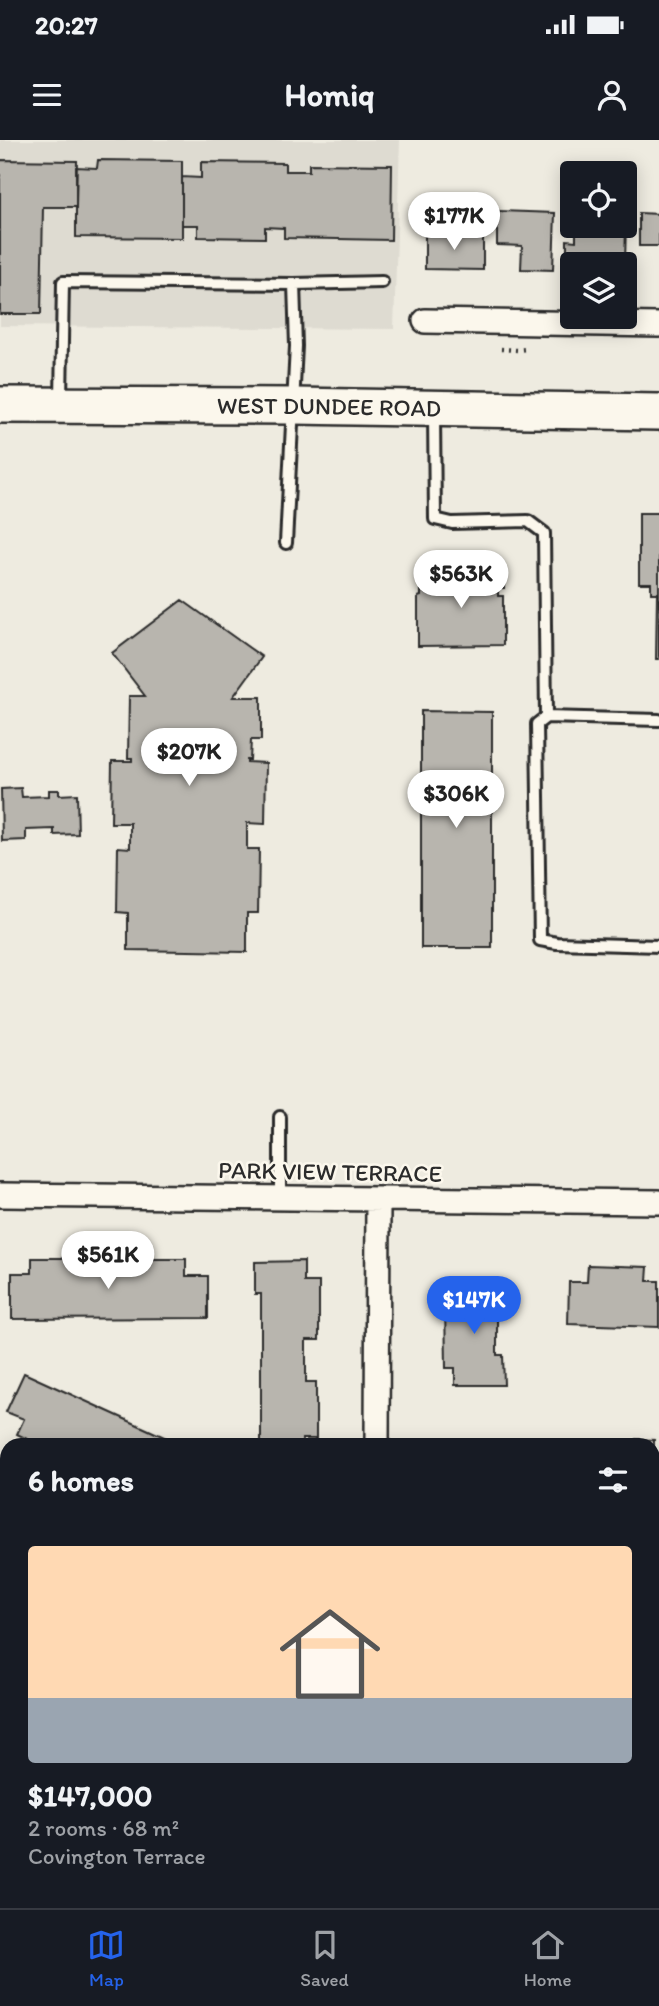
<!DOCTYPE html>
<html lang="en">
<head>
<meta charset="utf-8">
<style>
  :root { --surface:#171b24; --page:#242831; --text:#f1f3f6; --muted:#9ea1a6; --line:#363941; --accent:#2563eb }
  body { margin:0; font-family:Itim,sans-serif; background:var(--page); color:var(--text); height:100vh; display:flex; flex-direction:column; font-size:26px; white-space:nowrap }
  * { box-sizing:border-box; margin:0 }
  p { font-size:23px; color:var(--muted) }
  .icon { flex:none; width:38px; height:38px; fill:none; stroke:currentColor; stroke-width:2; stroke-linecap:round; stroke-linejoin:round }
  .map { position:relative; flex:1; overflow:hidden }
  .side { position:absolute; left:0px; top:1298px; width:660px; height:471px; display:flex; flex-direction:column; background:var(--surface); border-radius:21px 21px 0 0; box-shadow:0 4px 18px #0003 }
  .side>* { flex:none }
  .controls { position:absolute; left:560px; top:21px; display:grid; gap:14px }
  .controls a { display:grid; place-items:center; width:77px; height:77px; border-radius:7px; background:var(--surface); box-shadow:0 4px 18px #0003; font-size:35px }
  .price { position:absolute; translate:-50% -60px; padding:0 16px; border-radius:24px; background:#fff; color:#222; font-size:23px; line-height:46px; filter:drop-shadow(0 2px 4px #0008) }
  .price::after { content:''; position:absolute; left:50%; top:42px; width:21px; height:16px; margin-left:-10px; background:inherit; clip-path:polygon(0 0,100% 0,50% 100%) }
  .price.selected { background:var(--accent); color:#fff }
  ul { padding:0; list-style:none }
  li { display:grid; align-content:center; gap:14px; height:371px; padding:0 28px }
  li span { display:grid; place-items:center; height:217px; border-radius:7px; color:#555 }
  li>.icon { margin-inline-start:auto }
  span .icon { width:126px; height:126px; fill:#fffc; stroke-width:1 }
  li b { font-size:30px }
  h2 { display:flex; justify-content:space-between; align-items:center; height:84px; padding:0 28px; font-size:30px }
  .status { display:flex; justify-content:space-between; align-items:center; height:49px; padding:0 35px; background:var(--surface); direction:ltr }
  .status svg { height:19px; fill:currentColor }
  header { display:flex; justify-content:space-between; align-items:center; height:91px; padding:0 28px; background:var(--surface); font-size:32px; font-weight:700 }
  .menu { display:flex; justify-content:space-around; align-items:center; height:98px; border-top:2px solid var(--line); background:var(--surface); font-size:19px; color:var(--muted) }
  .menu a { display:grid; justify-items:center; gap:4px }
  .menu .selected { color:var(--accent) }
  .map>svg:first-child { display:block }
</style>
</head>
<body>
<div class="status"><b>20:27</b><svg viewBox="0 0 49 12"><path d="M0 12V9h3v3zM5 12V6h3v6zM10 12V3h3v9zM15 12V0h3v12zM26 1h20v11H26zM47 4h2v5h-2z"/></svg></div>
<header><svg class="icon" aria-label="menu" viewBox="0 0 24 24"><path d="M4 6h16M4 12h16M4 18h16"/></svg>Homiq<svg class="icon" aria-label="person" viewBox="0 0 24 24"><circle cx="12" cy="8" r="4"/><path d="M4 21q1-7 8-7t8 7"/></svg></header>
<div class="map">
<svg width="659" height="1768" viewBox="0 0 659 1768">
  <rect width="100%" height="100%" fill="#eeebe0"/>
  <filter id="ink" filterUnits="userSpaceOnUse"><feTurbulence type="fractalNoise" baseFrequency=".0143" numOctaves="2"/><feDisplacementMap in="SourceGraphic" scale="14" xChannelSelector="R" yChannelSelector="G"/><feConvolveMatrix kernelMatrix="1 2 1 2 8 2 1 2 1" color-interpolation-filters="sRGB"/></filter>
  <g filter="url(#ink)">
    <path fill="#dedbd1" d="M 0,0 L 400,0 L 394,189 L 0,186 Z"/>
    <path fill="#b8b5ae" stroke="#2b2b2b" stroke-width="2" d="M 0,20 L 77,21 L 76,67 L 43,67 L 41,174 L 0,174 Z
      M 98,20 L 182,21 L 182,98 L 76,97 L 76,27 L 97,28 Z
      M 201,22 L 285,23 L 285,31 L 309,31 L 309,24 L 392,25 L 391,100 L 284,98 L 284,88 L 265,87 L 265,98 L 198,97 L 198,85 L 182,85 L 182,37 L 201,38 Z
      M 497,71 L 555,73 L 553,130 L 521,129 L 522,106 L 497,105 Z
      M 639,73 L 659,74 L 659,106 L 639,106 Z
      M 625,83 L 626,83 L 625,124 L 572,124 L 572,129 L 567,129 L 567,100 L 576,101 L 576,86 L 625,86 Z
      M 425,94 L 483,94 L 483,130 L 425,129 Z
      M 639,373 L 659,373 L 659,519 L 656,519 L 657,453 L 651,453 L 651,443 L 639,443 Z
      M 486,430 L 504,430 L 504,448 L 498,448 L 498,456 L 503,456 L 503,505 L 418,506 L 418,457 L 421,456 L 421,433 L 460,433 L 460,438 L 479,438 L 479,433 L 486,433 Z
      M 182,460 L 262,517 L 233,557 L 261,557 L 261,600 L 251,600 L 250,620 L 247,620 L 247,622 L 266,623 L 265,684 L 247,683 L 247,709 L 259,709 L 258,773 L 247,773 L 247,812 L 128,810 L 128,773 L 117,772 L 118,707 L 130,708 L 130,683 L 111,683 L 112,621 L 132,621 L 132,618 L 128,618 L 129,556 L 145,556 L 112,513 Z
      M 421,571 L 492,572 L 492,808 L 421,808 Z
      M 21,648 L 22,657 L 49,656 L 49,650 L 59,650 L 59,655 L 77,654 L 78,694 L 54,695 L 54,689 L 26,690 L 26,700 L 2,701 L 1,649 Z
      M 32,1118 L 93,1118 L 93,1133 L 128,1133 L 128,1127 L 145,1126 L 144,1119 L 186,1119 L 186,1136 L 208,1136 L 208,1178 L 12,1179 L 12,1133 L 32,1133 Z
      M 304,1121 L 304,1142 L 319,1142 L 319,1200 L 306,1200 L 306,1242 L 316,1242 L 316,1299 L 302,1299 L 302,1306 L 261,1306 L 261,1154 L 255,1154 L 255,1122 Z
      M 588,1125 L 648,1127 L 647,1141 L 659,1141 L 659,1187 L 568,1184 L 569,1142 L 587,1142 Z
      M 456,1144 L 497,1144 L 497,1215 L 503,1215 L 504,1245 L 455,1245 L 455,1228 L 446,1228 L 445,1159 L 456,1159 Z
      M 24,1233 L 184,1306 L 41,1306 L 17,1294 L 24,1279 L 6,1272 Z
      M 636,1299 L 654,1300 L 653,1347 L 653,1306 L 460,1306 L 460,1303 L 636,1305 Z
      M 659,1500 L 659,1547 L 653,1547 L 653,1501 Z
      M 653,1686 L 659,1691 L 659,1751 L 653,1746 Z"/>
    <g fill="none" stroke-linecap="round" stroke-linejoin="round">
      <defs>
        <path id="service" d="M 61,259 L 63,142 L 294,144 L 382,142
          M 434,274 L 435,379 L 452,383 L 528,381 L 544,393 L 546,577
          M 286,403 L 296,206 L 294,144
          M 659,580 L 546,577 L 537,584 L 540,800 L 557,803 L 659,806
          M 280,977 L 280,1058"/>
        <path id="minor" d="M 425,181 L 659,185
          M 0,1055 L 659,1062
          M 377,1306 L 378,1059
          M 0,1353 L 7,1355
          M 0,1425 L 7,1426
          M 653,1430 L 659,1430"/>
        <g id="primary">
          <path id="s1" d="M 0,265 L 294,266 L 659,272"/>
        </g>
      </defs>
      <use href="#service" stroke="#2b2b2b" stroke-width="16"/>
      <use href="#minor" stroke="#2b2b2b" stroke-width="28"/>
      <use href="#primary" stroke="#2b2b2b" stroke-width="40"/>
      <path stroke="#2b2b2b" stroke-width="4.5" stroke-dasharray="2 5" stroke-linecap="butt" d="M 501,209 L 517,210 L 527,209"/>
      <use href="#service" stroke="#fbf7ec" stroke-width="10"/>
      <use href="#minor" stroke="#fbf7ec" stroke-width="23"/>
      <use href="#primary" stroke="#fbf7ec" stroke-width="35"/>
    </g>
  </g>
  <g text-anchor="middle" stroke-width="5" stroke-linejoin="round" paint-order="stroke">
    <g font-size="24" fill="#2b2b2b" stroke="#fbf7ec">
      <text dy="8" stroke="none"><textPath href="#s1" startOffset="329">WEST DUNDEE ROAD</textPath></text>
      <text transform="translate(330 1032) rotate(1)" y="8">PARK VIEW TERRACE</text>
    </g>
  </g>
</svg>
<div class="controls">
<a><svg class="icon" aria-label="locate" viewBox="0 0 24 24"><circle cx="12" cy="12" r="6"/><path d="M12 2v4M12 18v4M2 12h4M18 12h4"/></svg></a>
<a><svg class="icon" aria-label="layers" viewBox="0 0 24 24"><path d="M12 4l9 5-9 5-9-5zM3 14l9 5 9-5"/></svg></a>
</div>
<b class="price" style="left:454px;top:112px">$177K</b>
<b class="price" style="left:461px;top:470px">$563K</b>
<b class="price" style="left:189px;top:648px">$207K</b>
<b class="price" style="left:456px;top:690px">$306K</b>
<b class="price" style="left:108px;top:1151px">$561K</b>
<b class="price selected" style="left:474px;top:1196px">$147K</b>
<section class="side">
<h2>6 homes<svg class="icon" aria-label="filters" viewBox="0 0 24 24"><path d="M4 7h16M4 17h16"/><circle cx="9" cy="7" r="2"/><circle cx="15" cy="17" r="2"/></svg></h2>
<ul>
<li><span style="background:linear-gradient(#ffd9b3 70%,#9aa5b1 0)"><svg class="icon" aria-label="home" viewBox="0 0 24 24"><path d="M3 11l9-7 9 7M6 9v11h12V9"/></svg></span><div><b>$147,000</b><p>2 rooms · 68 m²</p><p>Covington Terrace</p></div></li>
</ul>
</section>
</div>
<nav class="menu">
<a class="selected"><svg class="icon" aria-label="map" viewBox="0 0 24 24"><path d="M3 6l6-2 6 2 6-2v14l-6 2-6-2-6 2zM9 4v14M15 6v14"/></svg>Map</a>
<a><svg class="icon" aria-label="saved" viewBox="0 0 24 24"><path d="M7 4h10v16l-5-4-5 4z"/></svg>Saved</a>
<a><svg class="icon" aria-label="home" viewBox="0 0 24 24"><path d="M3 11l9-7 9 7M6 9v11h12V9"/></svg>Home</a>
</nav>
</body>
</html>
